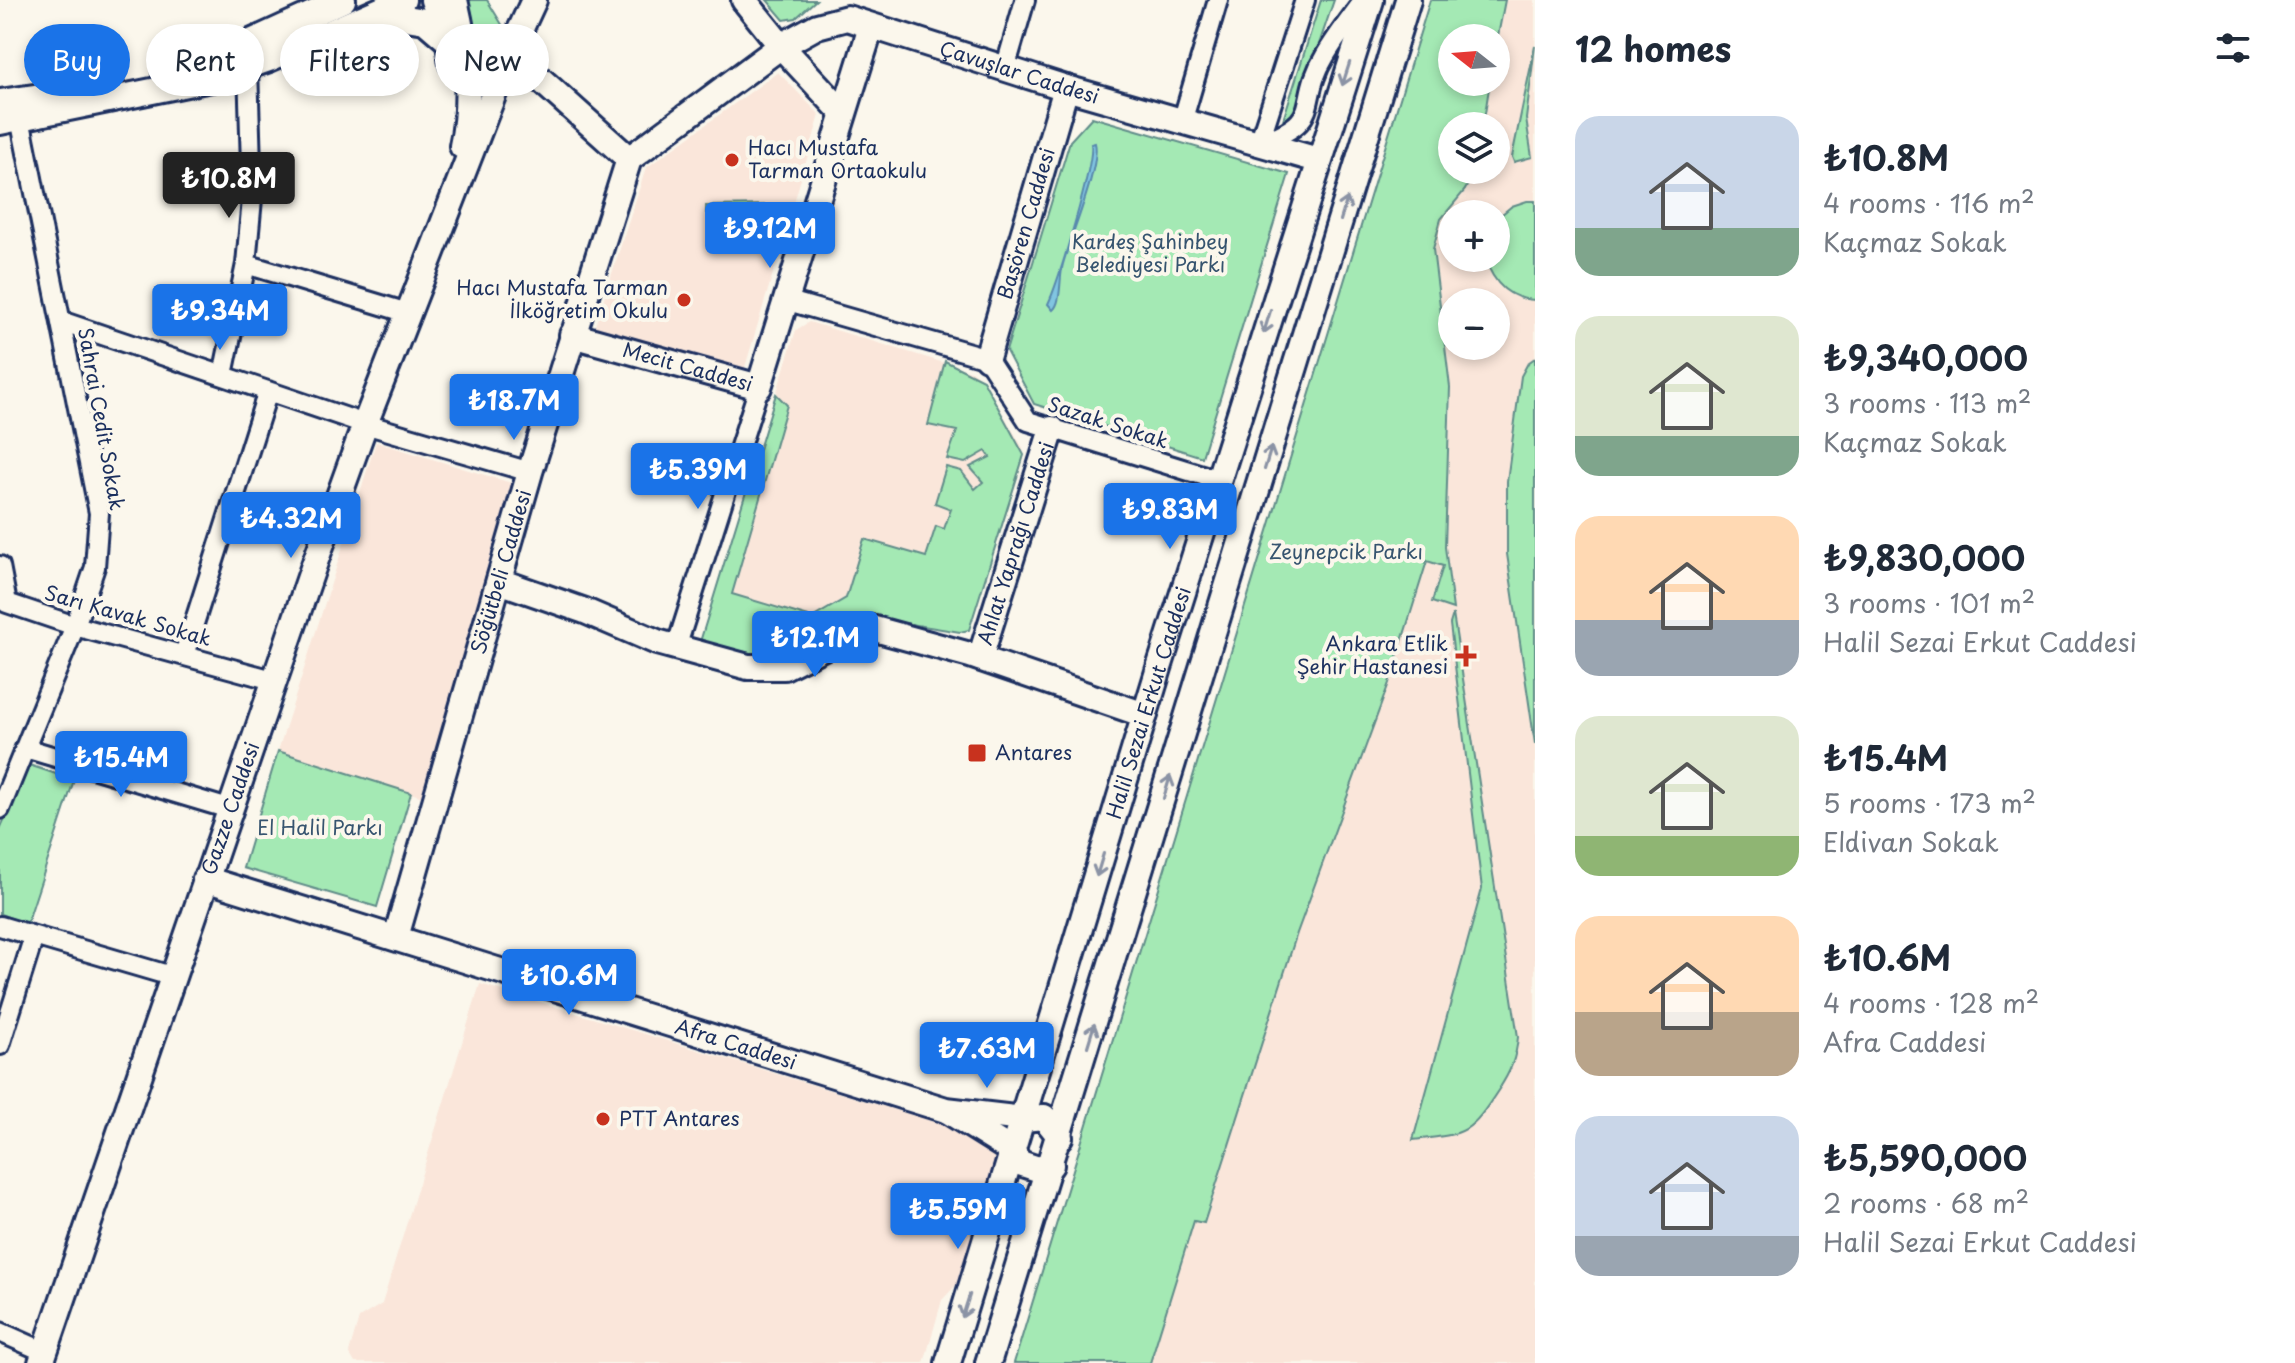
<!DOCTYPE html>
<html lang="en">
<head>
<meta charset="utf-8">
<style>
  :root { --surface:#fff; --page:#f2f2f3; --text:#1f2937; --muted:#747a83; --accent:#1a73e8 }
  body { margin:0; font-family:"Playpen Sans",sans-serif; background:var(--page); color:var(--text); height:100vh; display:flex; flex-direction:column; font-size:30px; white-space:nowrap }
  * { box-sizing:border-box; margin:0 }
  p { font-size:26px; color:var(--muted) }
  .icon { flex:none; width:44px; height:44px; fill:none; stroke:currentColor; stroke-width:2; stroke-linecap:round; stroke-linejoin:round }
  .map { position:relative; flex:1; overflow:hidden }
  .sheet { display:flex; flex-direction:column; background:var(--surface); width:760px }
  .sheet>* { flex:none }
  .banner { position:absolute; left:24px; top:24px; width:760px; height:72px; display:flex; gap:16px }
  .needle { width:52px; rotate:287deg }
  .controls { position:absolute; left:1438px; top:24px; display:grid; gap:16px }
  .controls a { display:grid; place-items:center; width:72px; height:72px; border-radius:50%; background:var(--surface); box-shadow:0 4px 12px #0003; font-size:40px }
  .price { position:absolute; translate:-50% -68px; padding:0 18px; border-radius:8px; background:var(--accent); color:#fff; font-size:26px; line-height:52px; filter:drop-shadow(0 2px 4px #0008) }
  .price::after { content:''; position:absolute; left:50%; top:48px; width:24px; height:18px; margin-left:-12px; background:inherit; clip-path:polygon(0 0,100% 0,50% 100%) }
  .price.selected { background:#222; color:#fff }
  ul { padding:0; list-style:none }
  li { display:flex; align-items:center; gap:24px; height:200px; padding:0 40px }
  li span { display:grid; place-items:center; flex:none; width:224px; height:160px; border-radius:24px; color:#555 }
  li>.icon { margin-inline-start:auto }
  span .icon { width:96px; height:96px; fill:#fffc; stroke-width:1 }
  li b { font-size:34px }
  h2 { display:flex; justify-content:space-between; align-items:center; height:96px; padding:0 40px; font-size:34px }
  .tag { padding:0 28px; border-radius:36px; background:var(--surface); box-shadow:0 4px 12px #0003; font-size:28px; line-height:72px }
  .tag.selected { background:var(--accent); color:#fff }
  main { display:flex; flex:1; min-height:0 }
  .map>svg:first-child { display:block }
</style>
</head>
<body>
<main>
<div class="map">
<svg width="1535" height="1363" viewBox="0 0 1535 1363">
  <rect width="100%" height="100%" fill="#fbf7ec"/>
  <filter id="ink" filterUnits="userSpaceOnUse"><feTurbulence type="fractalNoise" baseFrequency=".0125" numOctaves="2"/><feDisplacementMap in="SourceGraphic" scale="16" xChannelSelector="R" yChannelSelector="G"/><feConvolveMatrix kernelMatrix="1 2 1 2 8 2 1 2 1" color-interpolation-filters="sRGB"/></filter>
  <g filter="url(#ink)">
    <path fill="#fae6da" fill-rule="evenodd" d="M 1489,0 L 1535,0 L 1535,1363 L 1150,1363 L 1194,1220 L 1205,1223 L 1297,933 L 1389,683 L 1419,586 L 1446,474 L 1451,408 L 1433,249 L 1452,170 L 1496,170 L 1496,126 L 1456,126 L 1468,82 L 1496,82 L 1496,38 ZM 1452,214 L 1496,214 L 1496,258 L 1452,258 ZM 1452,302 L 1496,302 L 1496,346 L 1452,346 Z
      M 778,72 L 820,115 L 743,374 L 593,332 L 646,168 Z
      M 809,322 L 971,371 L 983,380 L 1023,448 L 1024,459 L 969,630 L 960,632 L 861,616 L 844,621 L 788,653 L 700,642 L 796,330 Z
      M 376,442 L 518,485 L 423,797 L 278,751 Z
      M 480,984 L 968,1132 L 994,1153 L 994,1169 L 958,1283 L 942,1300 L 924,1363 L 355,1363 L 349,1353 L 359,1318 L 382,1304 Z"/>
    <path fill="#a4e9b4" stroke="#608c89" stroke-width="2" d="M 469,0 L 487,0 L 506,31 L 479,109 L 476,34 Z
      M 767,0 L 816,0 L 796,18 L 784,20 Z
      M 1321,0 L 1334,0 L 1298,106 L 1292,118 L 1282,123 Z
      M 1430,0 L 1505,0 L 1496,46 L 1496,38 L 1452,38 L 1452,82 L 1490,82 L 1483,126 L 1452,126 L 1452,170 L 1475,170 L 1465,190 L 1441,219 L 1433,249 L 1450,387 L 1445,547 L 1453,609 L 1432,602 L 1443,566 L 1427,561 L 1389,683 L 1297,933 L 1204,1223 L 1194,1221 L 1150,1363 L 1014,1363 Z
      M 1535,46 L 1526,119 L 1532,157 L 1514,162 L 1512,157 Z
      M 1092,117 L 1289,174 L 1202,457 L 1034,404 L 1006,351 L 1070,141 Z
      M 1527,201 L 1535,201 L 1535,300 C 1508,299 1493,283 1485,258 L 1496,258 L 1496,219 L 1512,206 Z
      M 774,205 L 775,213 L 706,213 L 706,206 Z
      M 1535,358 L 1535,744 L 1507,554 L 1507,481 L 1521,376 L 1528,363 Z
      M 945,361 L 983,380 L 1024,455 L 969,630 L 960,632 L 861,616 L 772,658 L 700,642 L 776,394 L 787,405 L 732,594 L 812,618 L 846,598 L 864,539 L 926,557 L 936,526 L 944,529 L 951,509 L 935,503 L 946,467 L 961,471 L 975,489 L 983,482 L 970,467 L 990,457 L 986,451 L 965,463 L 947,459 L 957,431 L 928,425 Z
      M 1453,614 L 1518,1037 C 1516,1059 1510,1072 1499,1089 C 1469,1135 1467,1134 1413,1140 L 1482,889 L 1450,624 Z
      M 278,751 L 411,793 L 377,907 L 243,868 Z
      M 29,765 L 74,780 L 27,924 L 0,914 L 0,829 Z"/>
    <path fill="#81c5e1" stroke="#5889ad" stroke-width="2" d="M 1095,143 C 1101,165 1070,238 1063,264 C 1059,277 1062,303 1053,310 L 1048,304 C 1058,283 1095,162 1091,144 Z"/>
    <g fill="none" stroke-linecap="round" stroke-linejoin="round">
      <defs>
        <path id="street" d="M 1005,69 L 1025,0
          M 1182,122 L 1218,0
          M 1259,143 C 1327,121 1296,103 1325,56 C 1336,37 1351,18 1364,0
          M 1259,143 L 1305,0
          M 246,264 L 408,313
          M 785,300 L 987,358 L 1028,421 L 1218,480
          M 61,321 L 365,424 L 530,472
          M 223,375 L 246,264 L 252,199 L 248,67
          M 0,566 L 7,603 L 75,626 L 273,680
          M 676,648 L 759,387
          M 184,655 L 268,391
          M 25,748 L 229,809
          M 0,809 L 75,626 L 95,567 L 99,513 L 20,118
          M 0,926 L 171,976
          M 0,1045 L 34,936
          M 0,1332 L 45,1352"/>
        <g id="secondary">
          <path d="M 433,0 L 449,42 L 452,64"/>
          <path d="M 455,0 C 466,48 473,97 462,146"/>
          <path id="s1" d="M 744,0 L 781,46 L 817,26 L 847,18 L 1066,88 L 1318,160"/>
          <path d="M 375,13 L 425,21 L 446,39"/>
          <path d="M 510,52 L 629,159"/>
          <path d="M 165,72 L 205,63 L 343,0"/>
          <path d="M 0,102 L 109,86"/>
          <path d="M 0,122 L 211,79 L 269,59 L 403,0"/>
          <path id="s2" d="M 572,335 L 759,387 L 871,27"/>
          <path id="s3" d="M 987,358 L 1066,88"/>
          <path d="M 499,581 L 585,611 L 657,642 L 748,667 L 784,667 L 852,633 L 871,628 L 970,655 L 1145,715"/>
          <path id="s4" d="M 980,658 L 1052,429"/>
          <path id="s5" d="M 205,879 L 946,1110 L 1023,1119 L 1044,1117 L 1060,1137"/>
          <path id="s6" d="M 396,937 L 530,472 L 629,159 L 781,46 L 843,113"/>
          <path d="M 948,1111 L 1012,1151 L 1020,1163 L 1038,1169 L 1051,1165"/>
          <path id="s7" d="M 41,1363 L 313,568 L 365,424 L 510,52 L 534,0"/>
          <path id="s8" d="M 948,1363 L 1159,668 L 1371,0"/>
          <path d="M 988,1363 L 1408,0"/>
        </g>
      </defs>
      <use href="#street" stroke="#1b2f5e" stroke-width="24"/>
      <use href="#secondary" stroke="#1b2f5e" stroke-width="30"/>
      <use href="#street" stroke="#fbf7ec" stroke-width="18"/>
      <use href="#secondary" stroke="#fbf7ec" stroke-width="24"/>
    </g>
    <defs><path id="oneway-shaft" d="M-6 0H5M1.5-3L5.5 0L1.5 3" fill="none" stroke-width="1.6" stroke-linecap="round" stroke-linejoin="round" transform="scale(2)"/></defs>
    <g stroke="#8b93a5">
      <use href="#oneway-shaft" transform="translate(1346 74) rotate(108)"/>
      <use href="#oneway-shaft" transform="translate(1344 209) rotate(-73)"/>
      <use href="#oneway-shaft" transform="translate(1267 322) rotate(107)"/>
      <use href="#oneway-shaft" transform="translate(1268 458) rotate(-73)"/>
      <use href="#oneway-shaft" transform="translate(1167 787) rotate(-73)"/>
      <use href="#oneway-shaft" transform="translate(1100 865) rotate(107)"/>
      <use href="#oneway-shaft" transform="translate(1091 1035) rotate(-73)"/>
      <use href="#oneway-shaft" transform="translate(966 1306) rotate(108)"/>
    </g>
  </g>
  <g fill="#c8321e" stroke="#fbf7ec" stroke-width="3">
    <circle cx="732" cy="160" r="8"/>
    <circle cx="684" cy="300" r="8"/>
    <path d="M1462 644h8v8h8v8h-8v8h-8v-8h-8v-8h8z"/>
    <rect x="967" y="743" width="20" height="20" rx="4"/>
    <circle cx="603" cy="1119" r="8"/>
  </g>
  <g text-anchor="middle" stroke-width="8" stroke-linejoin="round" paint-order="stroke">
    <g font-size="20" fill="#1b2f5e" stroke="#fbf7ec">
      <text dy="7" stroke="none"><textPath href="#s1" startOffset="312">Çavuşlar Caddesi</textPath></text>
      <text dy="7" stroke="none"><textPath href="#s3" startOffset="140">Başören Caddesi</textPath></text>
      <text dy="7" stroke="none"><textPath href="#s2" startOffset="120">Mecit Caddesi</textPath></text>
      <text transform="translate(101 419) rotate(80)" y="7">Sahrai Cedit Sokak</text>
      <text transform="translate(1108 423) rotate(18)" y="7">Sazak Sokak</text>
      <text dy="7" stroke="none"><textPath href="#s4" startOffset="120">Ahlat Yaprağı Caddesi</textPath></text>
      <text dy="7" stroke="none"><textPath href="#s6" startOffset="380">Söğütbeli Caddesi</textPath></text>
      <text transform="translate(128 616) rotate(16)" y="7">Sarı Kavak Sokak</text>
      <text dy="7" stroke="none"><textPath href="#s8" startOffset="690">Halil Sezai Erkut Caddesi</textPath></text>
      <text dy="7" stroke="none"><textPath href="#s7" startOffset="586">Gazze Caddesi</textPath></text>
      <text dy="7" stroke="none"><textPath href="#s5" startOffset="556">Afra Caddesi</textPath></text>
    </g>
    <g font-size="20" fill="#1b2f5e" stroke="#fbf7ec" text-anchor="start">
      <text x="748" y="155">Hacı Mustafa<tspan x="748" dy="23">Tarman Ortaokulu</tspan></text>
      <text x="668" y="295" text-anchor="end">Hacı Mustafa Tarman<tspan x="668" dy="23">İlköğretim Okulu</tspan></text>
      <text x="1448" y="651" text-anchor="end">Ankara Etlik<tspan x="1448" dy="23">Şehir Hastanesi</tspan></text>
      <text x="995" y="760">Antares</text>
      <text x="619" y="1126">PTT Antares</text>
    </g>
    <g font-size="20" fill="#36546f" stroke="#fbf7ec">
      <text x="1150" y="249">Kardeş Şahinbey<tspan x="1150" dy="23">Belediyesi Parkı</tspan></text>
      <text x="1346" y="559">Zeynepcik Parkı</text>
      <text x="320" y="835">El Halil Parkı</text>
    </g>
  </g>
</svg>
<div class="controls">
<a><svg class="needle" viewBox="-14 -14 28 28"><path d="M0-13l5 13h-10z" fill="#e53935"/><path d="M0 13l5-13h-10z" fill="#747a83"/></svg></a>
<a><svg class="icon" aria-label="layers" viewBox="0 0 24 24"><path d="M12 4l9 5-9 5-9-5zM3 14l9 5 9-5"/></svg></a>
<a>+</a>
<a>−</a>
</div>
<b class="price selected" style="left:229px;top:220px">₺10.8M</b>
<b class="price" style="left:770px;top:270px">₺9.12M</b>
<b class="price" style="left:220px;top:352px">₺9.34M</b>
<b class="price" style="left:514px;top:442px">₺18.7M</b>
<b class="price" style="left:698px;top:511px">₺5.39M</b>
<b class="price" style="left:1170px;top:551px">₺9.83M</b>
<b class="price" style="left:291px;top:560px">₺4.32M</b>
<b class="price" style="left:815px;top:679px">₺12.1M</b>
<b class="price" style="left:121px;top:799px">₺15.4M</b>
<b class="price" style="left:569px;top:1017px">₺10.6M</b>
<b class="price" style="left:987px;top:1090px">₺7.63M</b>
<b class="price" style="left:958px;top:1251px">₺5.59M</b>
<div class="banner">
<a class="tag selected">Buy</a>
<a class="tag">Rent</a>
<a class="tag">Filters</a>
<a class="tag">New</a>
</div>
</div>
<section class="sheet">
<h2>12 homes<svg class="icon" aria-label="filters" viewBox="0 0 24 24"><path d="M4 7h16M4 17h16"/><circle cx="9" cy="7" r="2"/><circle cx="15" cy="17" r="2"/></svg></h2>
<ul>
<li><span style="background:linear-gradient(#c9d6e8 70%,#7fa58c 0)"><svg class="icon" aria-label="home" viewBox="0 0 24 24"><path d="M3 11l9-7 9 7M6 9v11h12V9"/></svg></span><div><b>₺10.8M</b><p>4 rooms · 116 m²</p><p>Kaçmaz Sokak</p></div></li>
<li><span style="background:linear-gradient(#dfe7d0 75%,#7fa58c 0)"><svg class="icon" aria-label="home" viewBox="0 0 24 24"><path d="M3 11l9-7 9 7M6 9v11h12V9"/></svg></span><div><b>₺9,340,000</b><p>3 rooms · 113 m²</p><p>Kaçmaz Sokak</p></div></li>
<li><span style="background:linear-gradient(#ffd9b3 65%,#9aa5b1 0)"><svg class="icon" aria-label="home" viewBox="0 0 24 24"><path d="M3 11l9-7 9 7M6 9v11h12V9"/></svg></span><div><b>₺9,830,000</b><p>3 rooms · 101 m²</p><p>Halil Sezai Erkut Caddesi</p></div></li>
<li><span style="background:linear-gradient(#dfe7d0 75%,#8fb573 0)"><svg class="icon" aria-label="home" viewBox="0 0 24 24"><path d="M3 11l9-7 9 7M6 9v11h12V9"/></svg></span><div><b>₺15.4M</b><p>5 rooms · 173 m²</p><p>Eldivan Sokak</p></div></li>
<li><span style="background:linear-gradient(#ffd9b3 60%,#b9a48a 0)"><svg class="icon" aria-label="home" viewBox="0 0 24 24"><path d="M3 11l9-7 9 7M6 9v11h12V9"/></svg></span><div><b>₺10.6M</b><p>4 rooms · 128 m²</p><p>Afra Caddesi</p></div></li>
<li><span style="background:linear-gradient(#c9d6e8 75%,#9aa5b1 0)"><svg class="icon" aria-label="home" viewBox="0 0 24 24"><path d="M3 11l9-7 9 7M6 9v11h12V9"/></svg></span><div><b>₺5,590,000</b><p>2 rooms · 68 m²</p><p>Halil Sezai Erkut Caddesi</p></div></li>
</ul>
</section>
</main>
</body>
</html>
